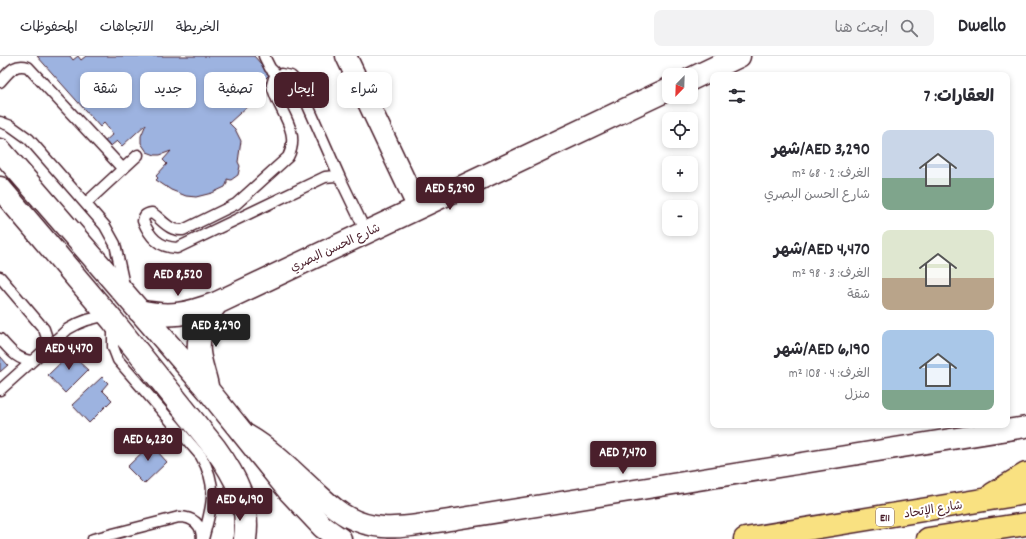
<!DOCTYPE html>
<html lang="ar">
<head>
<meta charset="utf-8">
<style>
  :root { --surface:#fff; --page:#f2f2f3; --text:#2b2b33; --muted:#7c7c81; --line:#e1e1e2; --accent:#4a1f2b }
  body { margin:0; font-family:Dekko,"Playpen Sans Arabic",sans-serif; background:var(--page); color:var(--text); direction:rtl; height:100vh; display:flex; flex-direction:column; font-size:15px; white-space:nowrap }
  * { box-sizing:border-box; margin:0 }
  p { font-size:13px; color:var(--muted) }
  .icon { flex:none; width:22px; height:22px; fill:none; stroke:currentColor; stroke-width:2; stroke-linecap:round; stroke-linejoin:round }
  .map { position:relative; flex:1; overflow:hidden; direction:ltr }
  .details { position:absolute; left:710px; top:16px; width:300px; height:356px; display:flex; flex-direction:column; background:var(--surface); border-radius:8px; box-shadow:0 2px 6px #0003; direction:rtl }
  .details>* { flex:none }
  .banner { position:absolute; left:12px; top:16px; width:380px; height:36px; direction:rtl; display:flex; gap:8px }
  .needle { width:26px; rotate:203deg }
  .buttons { position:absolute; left:662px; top:12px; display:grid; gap:8px }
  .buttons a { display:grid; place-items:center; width:36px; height:36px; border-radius:8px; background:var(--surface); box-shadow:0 2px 6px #0003; font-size:20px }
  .price { position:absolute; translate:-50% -34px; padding:0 9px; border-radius:4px; background:var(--accent); color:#fff; font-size:13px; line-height:26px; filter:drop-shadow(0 1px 2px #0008) }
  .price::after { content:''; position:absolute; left:50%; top:24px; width:12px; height:9px; margin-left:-6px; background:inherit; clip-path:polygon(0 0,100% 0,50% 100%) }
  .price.on { background:#222; color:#fff }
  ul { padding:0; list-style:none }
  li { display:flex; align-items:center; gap:12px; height:100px; padding:0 16px }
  li span { display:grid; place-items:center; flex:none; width:112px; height:80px; border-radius:8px; color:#555 }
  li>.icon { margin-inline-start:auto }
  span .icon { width:48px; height:48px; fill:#fffc; stroke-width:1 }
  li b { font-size:17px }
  h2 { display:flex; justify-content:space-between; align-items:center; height:48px; padding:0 16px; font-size:17px }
  .chip { padding:0 14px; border-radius:8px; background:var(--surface); box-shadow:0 2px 6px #0003; font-size:14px; line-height:36px }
  .chip.on { background:var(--accent); color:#fff }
  header { display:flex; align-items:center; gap:24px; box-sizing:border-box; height:56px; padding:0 20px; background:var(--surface); border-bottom:1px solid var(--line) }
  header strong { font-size:19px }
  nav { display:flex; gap:22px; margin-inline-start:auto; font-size:14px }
  .search { width:280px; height:36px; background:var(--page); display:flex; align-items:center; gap:10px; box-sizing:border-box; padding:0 14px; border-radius:8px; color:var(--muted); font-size:15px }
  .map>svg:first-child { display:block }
</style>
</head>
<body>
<header>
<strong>Dwello</strong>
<div class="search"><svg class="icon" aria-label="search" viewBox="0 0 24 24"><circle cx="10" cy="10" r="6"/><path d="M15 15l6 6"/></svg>ابحث هنا</div>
<nav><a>الخريطة</a><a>الاتجاهات</a><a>المحفوظات</a></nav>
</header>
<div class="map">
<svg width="1026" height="483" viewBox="0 0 1026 483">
  <rect width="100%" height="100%" fill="#fff"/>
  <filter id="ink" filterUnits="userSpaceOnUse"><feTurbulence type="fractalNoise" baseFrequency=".025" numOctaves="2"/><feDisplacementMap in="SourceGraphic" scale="8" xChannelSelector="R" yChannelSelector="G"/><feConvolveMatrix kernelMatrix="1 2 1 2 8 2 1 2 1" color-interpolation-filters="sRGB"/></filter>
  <g filter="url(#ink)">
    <path fill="#9db3e0" stroke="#4a1f2b" d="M 37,0 L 70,0 L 73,4 L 78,0 L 81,4 L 86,0 L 254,0 L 270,18 L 264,24 L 270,30 L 229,67 L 235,73 L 241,85 L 238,106 L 240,110 L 238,119 L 231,124 L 227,123 L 227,127 L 225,131 L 212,137 L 196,141 L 186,140 L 171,134 L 156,124 L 158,122 L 156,120 L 167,108 L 163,104 L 171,95 L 160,99 L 155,99 L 147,96 L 141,87 L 141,80 L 146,68 L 122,90 L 117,85 L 107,93 L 102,88 L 113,78 L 104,67 L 100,71 Z
      M 77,291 L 84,298 L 77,304 L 88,314 L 65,337 L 48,319 Z
      M 0,300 L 8,309 L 0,316 Z
      M 102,321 L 108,327 L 102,334 L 112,344 L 89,367 L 72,349 Z
      M 157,382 L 163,389 L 157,395 L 167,406 L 144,428 L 127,411 Z"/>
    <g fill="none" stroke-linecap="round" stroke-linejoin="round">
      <defs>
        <path id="service" d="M 264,0 L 270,12 L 277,19
          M 281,18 L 291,20 L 298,27 L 340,122 L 335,120 L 325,121 L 177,192 C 158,191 150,181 143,165 C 144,159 146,158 152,157 C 163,164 168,175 183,174 L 236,148 L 288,101 C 302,74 277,54 272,29 L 274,22 Z
          M 0,26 C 9,16 14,7 28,11 L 123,113
          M 0,66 L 11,70 L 29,83 L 105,170 L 115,188 L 124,229
          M 340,122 L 366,176
          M 86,147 L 138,99
          M 0,221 L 44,273 L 48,285 L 48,291
          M 113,269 L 113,291 L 118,304 L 201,400 C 219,432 212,449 203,483
          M 0,283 C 10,294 17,304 32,305
          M 0,334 L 68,273 C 81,265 93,261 108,260
          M 93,483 L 179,461 C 193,461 202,468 202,483"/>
        <path id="minor" d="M 346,0 L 418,152
          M 247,379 C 273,394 293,415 315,435 C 325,444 336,455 348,461 C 359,467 371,470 383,471 C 404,473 434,466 456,463 L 1026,371"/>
        <path id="tertiary" d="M 691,23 L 739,0
          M 0,94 L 208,334 L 290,436 L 323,471 L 340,483
          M 0,132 L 113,265 L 215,392 C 236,421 250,447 245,483
          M 139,255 C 171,262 188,258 217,247 L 669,33
          M 207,330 C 205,319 200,307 199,296 C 197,277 206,261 217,247"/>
        <path id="trunk" d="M 993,438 L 1026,418
          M 745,483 L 1026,437
          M 928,483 L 1026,468"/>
      </defs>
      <use href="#service" stroke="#4a1f2b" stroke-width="13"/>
      <use href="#minor" stroke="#4a1f2b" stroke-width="23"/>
      <use href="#tertiary" stroke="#4a1f2b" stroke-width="25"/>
      <use href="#trunk" stroke="#4a1f2b" stroke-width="25"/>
      <use href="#service" stroke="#fff" stroke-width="10"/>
      <use href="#minor" stroke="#fff" stroke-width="20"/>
      <use href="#tertiary" stroke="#fff" stroke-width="22"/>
      <use href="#trunk" stroke="#f9e181" stroke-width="22"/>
    </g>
  </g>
  <g text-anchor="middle" stroke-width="4" stroke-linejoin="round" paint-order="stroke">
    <rect fill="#fff" stroke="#80626b" stroke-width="1" x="876" y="452" width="18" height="18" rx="3"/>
    <g font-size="11" font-weight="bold" fill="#4a1f2b">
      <text x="885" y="465">E11</text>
    </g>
    <g font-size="12" fill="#4a1f2b" stroke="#fff">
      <text transform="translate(335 191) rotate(-25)" y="4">شارع الحسن البصري</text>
      <text transform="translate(933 453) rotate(-9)" y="4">شارع الإتحاد</text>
    </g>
  </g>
</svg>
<div class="buttons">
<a><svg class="needle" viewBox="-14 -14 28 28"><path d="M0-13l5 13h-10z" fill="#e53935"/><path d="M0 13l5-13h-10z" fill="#7c7c81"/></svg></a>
<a><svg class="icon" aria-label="locate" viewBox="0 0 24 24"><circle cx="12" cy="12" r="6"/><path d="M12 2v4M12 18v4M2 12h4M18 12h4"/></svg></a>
<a>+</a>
<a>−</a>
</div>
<b class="price" style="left:450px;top:155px">AED 5,290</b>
<b class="price" style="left:178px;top:241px">AED 8,520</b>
<b class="price on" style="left:216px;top:292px">AED 3,290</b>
<b class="price" style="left:69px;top:315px">AED 4,470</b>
<b class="price" style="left:148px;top:406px">AED 6,230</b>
<b class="price" style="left:623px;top:419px">AED 7,470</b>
<b class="price" style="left:240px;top:466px">AED 6,190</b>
<div class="banner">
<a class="chip">شراء</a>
<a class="chip on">إيجار</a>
<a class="chip">تصفية</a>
<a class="chip">جديد</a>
<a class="chip">شقة</a>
</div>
<section class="details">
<h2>العقارات: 7<svg class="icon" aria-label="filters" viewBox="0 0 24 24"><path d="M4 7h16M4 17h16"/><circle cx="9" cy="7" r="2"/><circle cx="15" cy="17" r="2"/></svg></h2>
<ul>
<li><span style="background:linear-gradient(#c9d6e8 60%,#7fa58c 0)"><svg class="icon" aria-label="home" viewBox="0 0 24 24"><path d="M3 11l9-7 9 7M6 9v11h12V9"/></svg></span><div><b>AED 3,290/شهر</b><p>الغرف: 2 · 68 m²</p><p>شارع الحسن البصري</p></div></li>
<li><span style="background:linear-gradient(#dfe7d0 60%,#b9a48a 0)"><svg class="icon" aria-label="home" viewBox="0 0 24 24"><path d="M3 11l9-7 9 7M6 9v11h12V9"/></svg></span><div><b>AED 4,470/شهر</b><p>الغرف: 3 · 98 m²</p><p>شقة</p></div></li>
<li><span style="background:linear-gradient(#a9c7e8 75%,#7fa58c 0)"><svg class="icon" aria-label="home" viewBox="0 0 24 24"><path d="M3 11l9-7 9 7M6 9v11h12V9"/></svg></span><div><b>AED 6,190/شهر</b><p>الغرف: 4 · 108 m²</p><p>منزل</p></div></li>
</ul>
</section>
</div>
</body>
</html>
